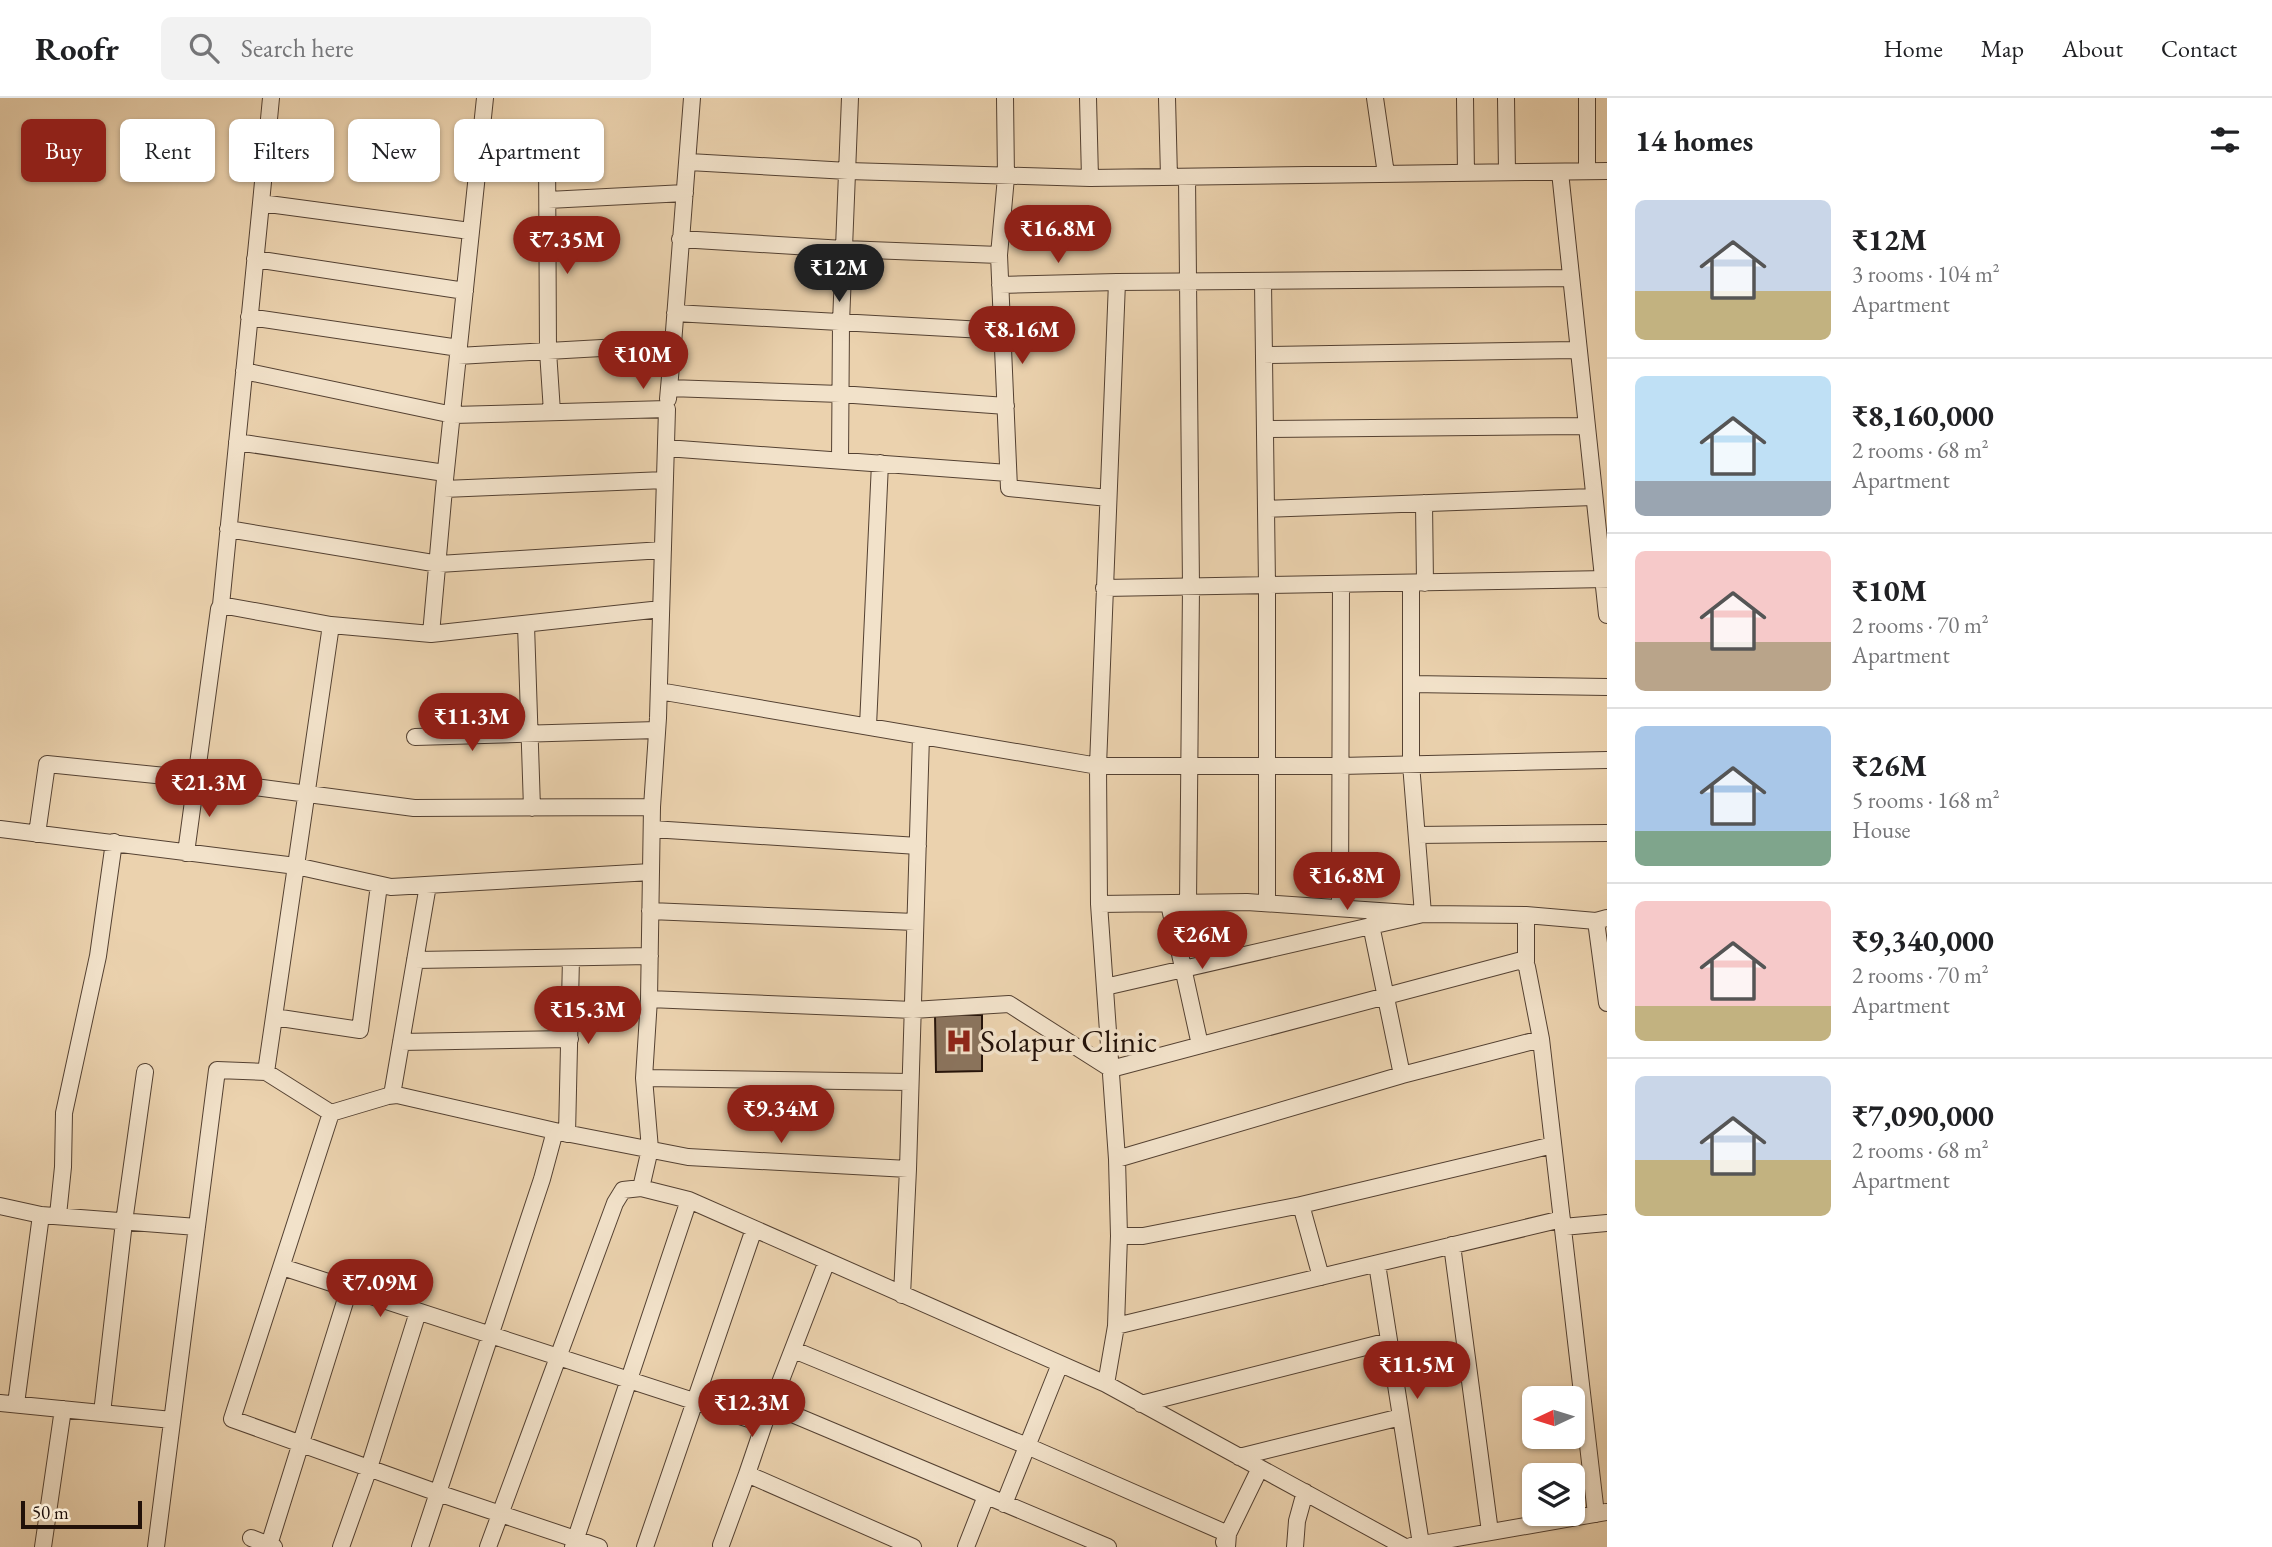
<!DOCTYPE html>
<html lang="en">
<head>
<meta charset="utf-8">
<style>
  :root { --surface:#fff; --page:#f2f2f2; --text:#202124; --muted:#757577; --line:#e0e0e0; --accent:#8f2418 }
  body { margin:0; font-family:"EB Garamond",serif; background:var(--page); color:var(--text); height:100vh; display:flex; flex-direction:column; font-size:26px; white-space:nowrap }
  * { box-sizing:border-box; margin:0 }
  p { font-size:23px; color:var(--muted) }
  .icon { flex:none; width:38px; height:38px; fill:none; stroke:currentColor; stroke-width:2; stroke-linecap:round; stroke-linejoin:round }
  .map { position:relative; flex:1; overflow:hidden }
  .panel { display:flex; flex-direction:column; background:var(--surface); width:665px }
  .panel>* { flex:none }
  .top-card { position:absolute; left:21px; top:21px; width:665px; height:63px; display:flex; gap:14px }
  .needle { width:46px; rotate:266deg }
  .tools { position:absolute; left:1522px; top:1288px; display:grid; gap:14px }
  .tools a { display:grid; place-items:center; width:63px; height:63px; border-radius:10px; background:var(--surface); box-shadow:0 2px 5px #0004; font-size:35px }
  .scale { position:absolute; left:21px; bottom:18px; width:121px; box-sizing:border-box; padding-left:7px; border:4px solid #221109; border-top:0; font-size:19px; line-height:24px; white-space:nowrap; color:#221109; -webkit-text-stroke:5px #f2e2ca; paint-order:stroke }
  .price { position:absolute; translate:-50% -60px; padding:0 16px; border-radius:24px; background:var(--accent); color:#fff; font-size:23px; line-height:46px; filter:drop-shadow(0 2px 4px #0008) }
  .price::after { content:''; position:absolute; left:50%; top:42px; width:21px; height:16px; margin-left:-10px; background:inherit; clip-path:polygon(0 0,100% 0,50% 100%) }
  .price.selected { background:#222; color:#fff }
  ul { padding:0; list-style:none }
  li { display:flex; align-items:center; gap:21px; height:175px; padding:0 28px }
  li+li { border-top:2px solid var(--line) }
  li span { display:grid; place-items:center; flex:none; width:196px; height:140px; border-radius:10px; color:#555 }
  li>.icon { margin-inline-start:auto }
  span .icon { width:84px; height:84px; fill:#fffc; stroke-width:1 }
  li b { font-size:30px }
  h2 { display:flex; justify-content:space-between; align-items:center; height:84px; padding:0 28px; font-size:30px }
  .tag { padding:0 24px; border-radius:10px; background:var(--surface); box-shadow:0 2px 5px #0004; font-size:24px; line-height:63px }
  .tag.selected { background:var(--accent); color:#fff }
  header { display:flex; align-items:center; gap:42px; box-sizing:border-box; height:98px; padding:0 35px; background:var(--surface); border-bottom:2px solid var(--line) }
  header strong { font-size:33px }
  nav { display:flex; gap:38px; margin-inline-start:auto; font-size:24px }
  .search { width:490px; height:63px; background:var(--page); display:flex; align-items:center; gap:18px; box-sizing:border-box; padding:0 24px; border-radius:10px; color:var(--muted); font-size:26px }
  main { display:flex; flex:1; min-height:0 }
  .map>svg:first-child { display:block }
</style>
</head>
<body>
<header>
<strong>Roofr</strong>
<div class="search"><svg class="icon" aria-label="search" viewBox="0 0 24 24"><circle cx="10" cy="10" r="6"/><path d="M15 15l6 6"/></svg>Search here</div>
<nav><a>Home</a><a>Map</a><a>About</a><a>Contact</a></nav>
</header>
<main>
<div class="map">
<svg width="1607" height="1449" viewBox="0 0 1607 1449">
  <rect width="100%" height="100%" fill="#ebd2ae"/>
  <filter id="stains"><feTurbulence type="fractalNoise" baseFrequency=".00286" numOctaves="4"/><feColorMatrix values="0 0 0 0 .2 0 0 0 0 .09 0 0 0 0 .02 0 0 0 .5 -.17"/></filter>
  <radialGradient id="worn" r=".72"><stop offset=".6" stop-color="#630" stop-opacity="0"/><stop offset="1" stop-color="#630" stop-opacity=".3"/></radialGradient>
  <path fill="#8b755f" stroke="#221109" stroke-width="2" d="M 935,917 L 982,917 L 982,973 L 936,974 Z"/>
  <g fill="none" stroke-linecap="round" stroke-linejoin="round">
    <defs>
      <path id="street" d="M 1005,0 L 1006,79 L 999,157 L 1009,390 L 1108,400
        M 1088,0 L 1090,80
        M 1167,0 L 1169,79
        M 1375,0 L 1386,76
        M 1465,0 L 1466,75
        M 1506,0 L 1507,74
        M 1587,0 L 1587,73
        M 547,50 L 548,253 L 552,314
        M 689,64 L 848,73 L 1090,80 L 1607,73
        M 1560,74 L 1607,517
        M 1187,79 L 1191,489 L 1188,805
        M 548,102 L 685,95
        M 261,105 L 271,0
        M 680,141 L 844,151 L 999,157
        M 255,161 L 465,193
        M 1263,184 L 1267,487 L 1267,805
        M 1000,187 L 1117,184
        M 675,215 L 1002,233
        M 249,219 L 459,250
        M 673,246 L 692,0
        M 1264,257 L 1578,252
        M 458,258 L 673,246 L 668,301
        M 244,273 L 453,317 L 667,311 L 658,620 L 652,709 L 649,901 L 644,980 L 650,1051 L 641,1090
        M 669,290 L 840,296 L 1006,308
        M 1265,331 L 1586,328
        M 237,344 L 445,375
        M 666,350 L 1008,375
        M 840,362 L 841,225 L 850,0
        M 444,391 L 665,382
        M 1424,405 L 1425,485
        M 1266,411 L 1593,399
        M 228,431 L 439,466 L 663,452
        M 1104,490 L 1607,481
        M 221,507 L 261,105 L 470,133
        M 526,527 L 532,710
        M 431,536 L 661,511
        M 1411,586 L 1607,589
        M 659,593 L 1098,668 L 1340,668 L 1607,662
        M 868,628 L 880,365
        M 415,639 L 657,632
        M 0,731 L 296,768 L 391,789 L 651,774
        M 652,731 L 918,748
        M 37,736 L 47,666 L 195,681 L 414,710 L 652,709
        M 1417,737 L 1607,735
        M 186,755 L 219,511 L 221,507 L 331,527
        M 1099,806 L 1247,804 L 1423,816 L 1411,666 L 1411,485
        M 1169,806 L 1200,947
        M 1340,810 L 1341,486
        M 650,813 L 915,824
        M 1607,820 L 1596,823 L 1607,905
        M 1371,827 L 1402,977
        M 415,862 L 650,858
        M 1526,864 L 1526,817
        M 1105,889 L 1423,816 L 1526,817 L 1596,823
        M 649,901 L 913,912 L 1009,906 L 1111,971 L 1522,862 L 1527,869 L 1541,941
        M 274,919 L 360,932 L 379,787
        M 401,944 L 570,941
        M 266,974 L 331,527 L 431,536 L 444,391 L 485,0
        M 644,980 L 910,984
        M 392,997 L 428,787
        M 331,1015 L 232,1321 L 438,1395 L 599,1449
        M 331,1015 L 388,998 L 397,997 L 555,1033 L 688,1059 L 908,1071
        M 567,1036 L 571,860
        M 1117,1061 L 1402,977 L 1541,941 L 1596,1416
        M 1301,1107 L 1321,1179
        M 0,1108 L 41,1117
        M 58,1117 L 63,1069 L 64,1015 L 98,858 L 114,744
        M 1563,1129 L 1607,1125
        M 1119,1138 L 1143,1138 L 1301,1107 L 1553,1047
        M 1452,1147 L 1490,1434
        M 1377,1166 L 1421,1446
        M 282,1169 L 764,1326 L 827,1163
        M 902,1197 L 908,1071 L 921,638
        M 1116,1228 L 1119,1138 L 1117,1061 L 1099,806 L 1098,668 L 1117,184 L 1571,180
        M 794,1252 L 1027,1348 L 1228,1436 L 1227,1449
        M 1106,1286 L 1116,1228 L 1562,1121
        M 0,1305 L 172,1322
        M 16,1306 L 41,1117 L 197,1129
        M 1141,1306 L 1389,1243
        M 773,1308 L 1108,1449
        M 102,1315 L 124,1124 L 145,974
        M 764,1326 L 747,1376 L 913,1449
        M 1239,1359 L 1401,1319
        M 1004,1406 L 1060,1266
        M 251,1440 L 274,1449
        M 1224,1444 L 1260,1370
        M 269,1447 L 349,1191
        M 721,1447 L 747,1376
        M 1411,1448 L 1606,1414
        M 43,1449 L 63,1311
        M 156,1449 L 217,972 L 266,974 L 331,1015
        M 341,1449 L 369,1370 L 418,1214
        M 420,1449 L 542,1081 L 555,1033
        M 488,1449 L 615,1105 L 623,1092 L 641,1090 L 689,1102 L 1106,1286 L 1405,1449
        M 573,1449 L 689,1102
        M 645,1449 L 754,1131
        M 966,1449 L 986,1398
        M 1295,1449 L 1297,1423 L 1305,1394"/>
    </defs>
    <use href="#street" stroke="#544132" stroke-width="18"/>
    <use href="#street" stroke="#f2e2ca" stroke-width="16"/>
  </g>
  <defs>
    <symbol id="hospital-bare" viewBox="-9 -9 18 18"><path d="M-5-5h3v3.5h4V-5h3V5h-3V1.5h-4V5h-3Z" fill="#8f2418" stroke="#f2e2ca" stroke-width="2.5" paint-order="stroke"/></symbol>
  </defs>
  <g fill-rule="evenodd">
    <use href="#hospital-bare" x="940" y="924" width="38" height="38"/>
  </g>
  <g text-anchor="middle" stroke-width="7" stroke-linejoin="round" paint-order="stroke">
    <g font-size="32" fill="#221109" stroke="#f2e2ca" text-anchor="start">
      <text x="980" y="954">Solapur Clinic</text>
    </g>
  </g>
  <rect width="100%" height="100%" filter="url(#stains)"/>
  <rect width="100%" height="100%" fill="url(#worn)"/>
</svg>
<div class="tools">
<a><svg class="needle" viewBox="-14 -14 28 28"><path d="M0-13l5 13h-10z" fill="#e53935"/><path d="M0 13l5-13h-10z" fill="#757577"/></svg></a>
<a><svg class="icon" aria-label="layers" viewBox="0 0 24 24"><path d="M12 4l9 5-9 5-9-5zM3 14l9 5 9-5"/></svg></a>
</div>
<div class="scale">50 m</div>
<b class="price" style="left:1058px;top:167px">₹16.8M</b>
<b class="price" style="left:567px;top:178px">₹7.35M</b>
<b class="price selected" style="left:839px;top:206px">₹12M</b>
<b class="price" style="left:1022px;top:268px">₹8.16M</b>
<b class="price" style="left:643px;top:293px">₹10M</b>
<b class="price" style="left:472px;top:655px">₹11.3M</b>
<b class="price" style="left:209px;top:721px">₹21.3M</b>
<b class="price" style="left:1347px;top:814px">₹16.8M</b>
<b class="price" style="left:1202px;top:873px">₹26M</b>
<b class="price" style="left:588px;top:948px">₹15.3M</b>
<b class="price" style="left:781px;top:1047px">₹9.34M</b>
<b class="price" style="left:380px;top:1221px">₹7.09M</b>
<b class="price" style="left:1417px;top:1303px">₹11.5M</b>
<b class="price" style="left:752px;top:1341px">₹12.3M</b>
<div class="top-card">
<a class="tag selected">Buy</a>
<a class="tag">Rent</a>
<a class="tag">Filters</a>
<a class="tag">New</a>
<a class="tag">Apartment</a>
</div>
</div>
<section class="panel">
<h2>14 homes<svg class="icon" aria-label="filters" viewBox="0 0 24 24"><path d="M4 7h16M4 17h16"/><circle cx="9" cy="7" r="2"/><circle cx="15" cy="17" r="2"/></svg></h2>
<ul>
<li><span style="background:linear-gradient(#c9d6e8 65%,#c2b280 0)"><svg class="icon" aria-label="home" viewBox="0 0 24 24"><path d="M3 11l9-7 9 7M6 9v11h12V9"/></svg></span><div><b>₹12M</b><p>3 rooms · 104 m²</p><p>Apartment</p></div></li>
<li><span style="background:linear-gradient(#bfe0f5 75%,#9aa5b1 0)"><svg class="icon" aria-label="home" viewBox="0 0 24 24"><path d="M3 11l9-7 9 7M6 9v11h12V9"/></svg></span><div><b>₹8,160,000</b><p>2 rooms · 68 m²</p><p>Apartment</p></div></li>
<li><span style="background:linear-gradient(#f6c9c9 65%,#b9a48a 0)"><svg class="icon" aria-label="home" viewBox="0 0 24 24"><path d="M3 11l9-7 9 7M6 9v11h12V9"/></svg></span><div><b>₹10M</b><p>2 rooms · 70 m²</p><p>Apartment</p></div></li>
<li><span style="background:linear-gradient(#a9c7e8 75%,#7fa58c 0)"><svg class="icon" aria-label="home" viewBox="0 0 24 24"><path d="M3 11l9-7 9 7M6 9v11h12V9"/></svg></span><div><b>₹26M</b><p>5 rooms · 168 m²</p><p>House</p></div></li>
<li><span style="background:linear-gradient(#f6c9c9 75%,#c2b280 0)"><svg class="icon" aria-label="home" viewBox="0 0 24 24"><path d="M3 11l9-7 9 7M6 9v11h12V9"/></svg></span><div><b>₹9,340,000</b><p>2 rooms · 70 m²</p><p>Apartment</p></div></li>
<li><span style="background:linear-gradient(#c9d6e8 60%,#c2b280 0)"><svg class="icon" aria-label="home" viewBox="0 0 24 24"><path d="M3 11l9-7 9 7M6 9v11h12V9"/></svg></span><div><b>₹7,090,000</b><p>2 rooms · 68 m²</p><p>Apartment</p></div></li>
</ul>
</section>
</main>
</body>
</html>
